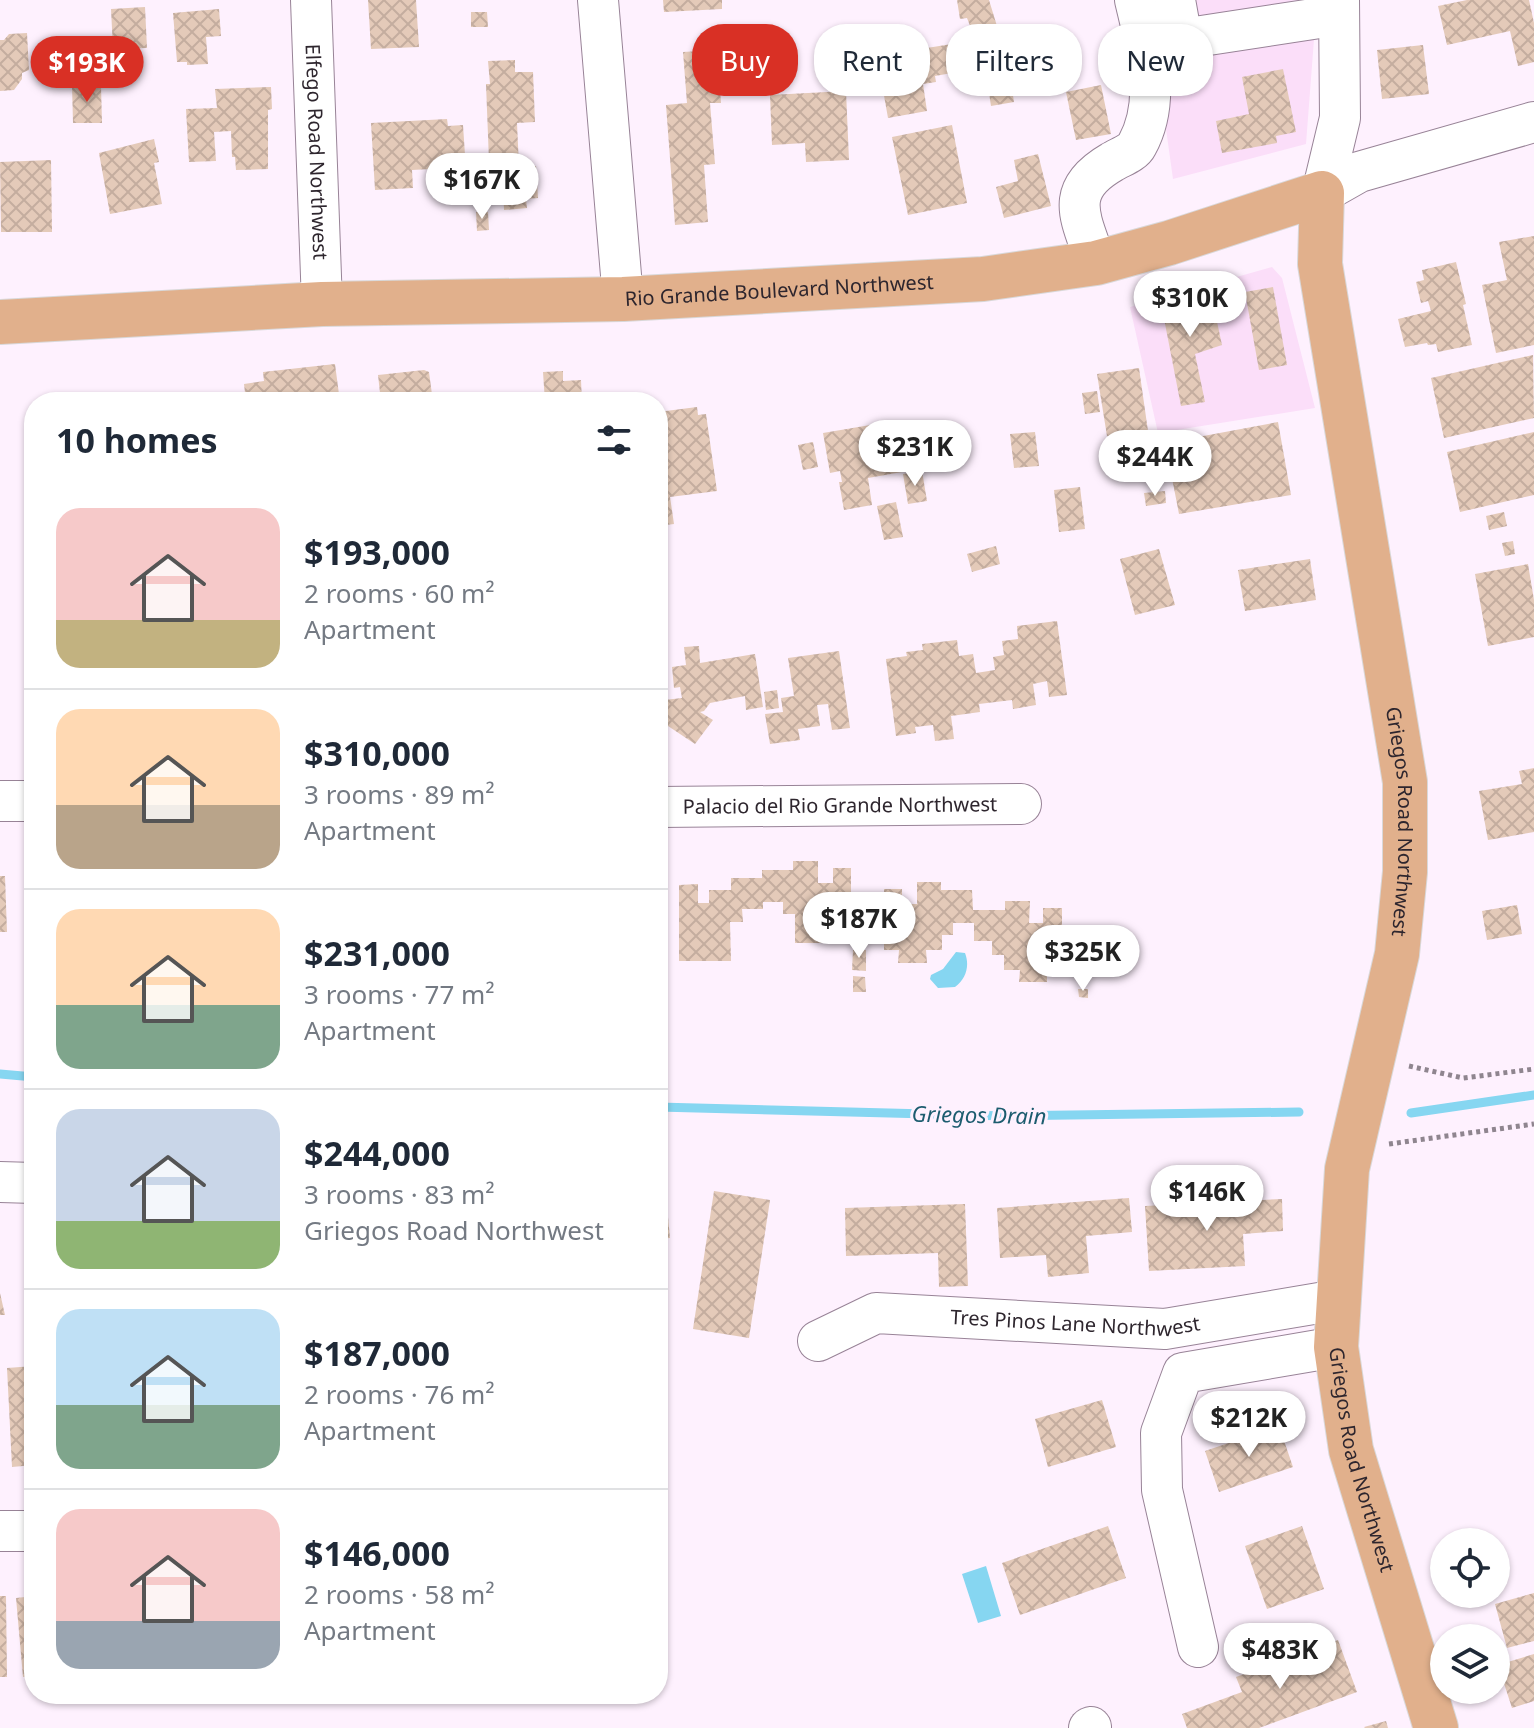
<!DOCTYPE html>
<html lang="en">
<head>
<meta charset="utf-8">
<style>
  :root { --surface:#fff; --page:#f2f2f3; --text:#1f2937; --muted:#747a83; --line:#e0e1e3; --accent:#d93025 }
  body { margin:0; font-family:"Noto Sans",sans-serif; background:var(--page); color:var(--text); height:100vh; display:flex; flex-direction:column; font-size:30px; white-space:nowrap }
  * { box-sizing:border-box; margin:0 }
  p { font-size:26px; color:var(--muted) }
  .icon { flex:none; width:44px; height:44px; fill:none; stroke:currentColor; stroke-width:2; stroke-linecap:round; stroke-linejoin:round }
  .map { position:relative; flex:1; overflow:hidden }
  .panel { position:absolute; left:24px; top:392px; width:644px; height:1312px; display:flex; flex-direction:column; background:var(--surface); border-radius:32px; box-shadow:0 2px 6px #0004 }
  .panel>* { flex:none }
  .hud { position:absolute; left:692px; top:24px; width:722px; height:72px; display:flex; gap:16px }
  .tools { position:absolute; left:1430px; top:1528px; display:grid; gap:16px }
  .tools a { display:grid; place-items:center; width:80px; height:80px; border-radius:50%; background:var(--surface); box-shadow:0 2px 6px #0004; font-size:40px }
  .price { position:absolute; translate:-50% -68px; padding:0 18px; border-radius:28px; background:#fff; color:#222; font-size:26px; line-height:52px; filter:drop-shadow(0 2px 4px #0008) }
  .price::after { content:''; position:absolute; left:50%; top:48px; width:24px; height:18px; margin-left:-12px; background:inherit; clip-path:polygon(0 0,100% 0,50% 100%) }
  .price.current { background:var(--accent); color:#fff }
  ul { padding:0; list-style:none }
  li { display:flex; align-items:center; gap:24px; height:200px; padding:0 32px }
  li+li { border-top:2px solid var(--line) }
  li span { display:grid; place-items:center; flex:none; width:224px; height:160px; border-radius:24px; color:#555 }
  li>.icon { margin-inline-start:auto }
  span .icon { width:96px; height:96px; fill:#fffc; stroke-width:1 }
  li b { font-size:34px }
  h2 { display:flex; justify-content:space-between; align-items:center; height:96px; padding:0 32px; font-size:34px }
  .tag { padding:0 28px; border-radius:32px; background:var(--surface); box-shadow:0 2px 6px #0004; font-size:28px; line-height:72px }
  .tag.current { background:var(--accent); color:#fff }
  .map>svg:first-child { display:block }
</style>
</head>
<body>
<div class="map">
<svg width="1534" height="1728" viewBox="0 0 1534 1728">
  <defs>
    <pattern id="industrial-grid" width="8" height="8" patternUnits="userSpaceOnUse" patternTransform="scale(2)"><rect width="8" height="8" fill="#ffe4e7"/><path d="M0 4h8M4 0v8" fill="none" stroke="#dbc3c6"/></pattern>
    <pattern id="building-cross-hatch" width="8" height="8" patternUnits="userSpaceOnUse" patternTransform="scale(2)"><rect width="8" height="8" fill="#e4cab9"/><path d="M0 0l8 8M0 8l8-8" fill="none" stroke="#c4ad9f"/></pattern>
  </defs>
  <rect width="100%" height="100%" fill="#fef1fe"/>
  <path fill="#fbdef9" d="M 1148,0 L 1317,0 L 1306,144 L 1173,179 Z
    M 1272,267 L 1282,278 L 1315,408 L 1158,433 L 1130,307 Z"/>
  <path fill="url(#industrial-grid)" d="M 34,663 L 34,768 L 28,768 Z"/>
  <path fill="#86d6f1" d="M 956,952 L 965,953 C 970,966 966,979 955,987 L 938,988 L 930,979 L 931,975 L 943,969 Z
    M 986,1566 L 1001,1616 L 978,1623 L 962,1574 Z"/>
  <g fill="none" stroke-linecap="round" stroke-linejoin="round">
    <path stroke="#86d6f1" stroke-width="9" d="M 0,1074 L 34,1077
      M 658,1107 L 1006,1116 L 1299,1112
      M 1411,1113 L 1534,1095"/>
  </g>
  <path fill="url(#building-cross-hatch)" d="M 368,0 L 416,0 L 419,47 L 371,49 Z
    M 663,0 L 722,0 L 722,9 L 664,12 Z
    M 957,0 L 989,0 L 1004,49 L 995,56 L 983,59 L 967,18 L 960,19 Z
    M 1467,0 L 1529,0 L 1534,23 L 1534,62 L 1518,66 L 1510,31 L 1447,45 L 1438,6 Z
    M 145,7 L 147,48 L 113,49 L 111,9 Z
    M 219,9 L 221,36 L 206,37 L 208,64 L 187,65 L 187,62 L 177,62 L 173,13 Z
    M 471,12 L 487,12 L 488,27 L 471,27 Z
    M 27,33 L 29,70 L 22,73 L 22,79 L 14,90 L 0,91 L 0,40 L 4,40 L 9,34 Z
    M 958,43 L 963,71 L 935,76 L 936,82 L 923,84 L 927,111 L 888,118 L 877,56 Z
    M 1423,45 L 1429,94 L 1382,99 L 1377,50 Z
    M 717,50 L 721,103 L 710,103 L 715,164 L 704,165 L 708,222 L 675,225 L 666,105 L 687,103 L 683,52 Z
    M 1007,56 L 1014,102 L 991,106 L 984,60 Z
    M 515,60 L 515,72 L 533,72 L 535,122 L 517,123 L 519,167 L 536,166 L 538,198 L 526,199 L 527,208 L 504,210 L 503,186 L 490,187 L 486,84 L 490,84 L 488,61 Z
    M 1283,69 L 1296,132 L 1276,136 L 1277,143 L 1222,153 L 1216,121 L 1249,114 L 1242,77 Z
    M 1101,85 L 1111,134 L 1076,140 L 1066,92 Z
    M 72,86 L 101,86 L 102,123 L 73,123 Z
    M 271,87 L 272,109 L 268,110 L 268,169 L 236,170 L 235,157 L 232,157 L 231,131 L 214,132 L 216,161 L 189,162 L 186,109 L 217,108 L 215,89 Z
    M 846,91 L 849,160 L 806,162 L 805,143 L 772,145 L 770,95 Z
    M 447,119 L 448,126 L 463,125 L 465,155 L 450,155 L 450,168 L 412,170 L 413,188 L 375,190 L 371,123 Z
    M 952,125 L 967,203 L 908,215 L 892,137 Z
    M 154,139 L 159,162 L 154,163 L 162,204 L 110,214 L 99,153 Z
    M 1038,154 L 1051,206 L 1004,218 L 996,187 L 1018,181 L 1014,160 Z
    M 51,160 L 52,232 L 1,232 L 0,162 Z
    M 476,212 L 488,212 L 489,230 L 477,231 Z
    M 1534,236 L 1534,345 L 1496,353 L 1482,285 L 1507,280 L 1499,242 Z
    M 1456,262 L 1466,304 L 1463,305 L 1472,345 L 1438,352 L 1436,344 L 1428,345 L 1427,343 L 1405,347 L 1398,319 L 1431,311 L 1428,301 L 1421,303 L 1416,282 L 1424,280 L 1422,270 Z
    M 1201,287 L 1208,305 L 1213,303 L 1222,345 L 1195,354 L 1205,402 L 1181,406 L 1160,298 Z
    M 1273,287 L 1287,365 L 1259,370 L 1245,292 Z
    M 1533,355 L 1534,418 L 1444,438 L 1431,378 Z
    M 335,364 L 340,402 L 246,402 L 244,384 L 264,381 L 263,372 Z
    M 1139,368 L 1148,431 L 1107,436 L 1097,374 Z
    M 424,370 L 429,372 L 433,402 L 381,402 L 378,375 Z
    M 563,371 L 563,381 L 581,380 L 582,402 L 545,402 L 543,372 Z
    M 1097,391 L 1100,412 L 1085,414 L 1082,393 Z
    M 697,407 L 698,415 L 706,414 L 717,491 L 670,497 L 674,524 L 658,526 L 658,492 L 664,492 L 658,445 L 658,412 Z
    M 894,421 L 902,472 L 868,478 L 872,505 L 844,510 L 839,482 L 842,482 L 840,471 L 830,473 L 823,433 Z
    M 1278,422 L 1291,495 L 1179,514 L 1172,478 L 1204,472 L 1198,437 Z
    M 1035,432 L 1039,466 L 1014,468 L 1010,434 Z
    M 1534,432 L 1534,495 L 1460,512 L 1447,452 Z
    M 1176,434 L 1179,454 L 1164,456 L 1161,437 Z
    M 813,442 L 818,467 L 803,470 L 798,445 Z
    M 25,448 L 34,448 L 34,585 L 27,585 Z
    M 922,471 L 927,501 L 908,504 L 903,474 Z
    M 1080,487 L 1085,529 L 1059,532 L 1054,490 Z
    M 1165,491 L 1166,503 L 1146,506 L 1144,493 Z
    M 896,502 L 903,537 L 884,540 L 877,506 Z
    M 1504,512 L 1507,526 L 1489,530 L 1486,516 Z
    M 1513,541 L 1515,554 L 1505,556 L 1502,543 Z
    M 996,546 L 1000,564 L 972,572 L 967,554 Z
    M 1159,549 L 1175,605 L 1135,615 L 1120,559 Z
    M 1310,559 L 1316,600 L 1245,611 L 1238,570 Z
    M 1528,564 L 1534,600 L 1534,637 L 1488,646 L 1475,574 Z
    M 1057,621 L 1067,695 L 1049,697 L 1047,681 L 1033,684 L 1036,705 L 1013,709 L 1012,700 L 979,704 L 980,712 L 951,716 L 954,739 L 935,741 L 933,725 L 915,727 L 916,733 L 896,736 L 886,659 L 907,656 L 906,652 L 923,650 L 922,644 L 957,640 L 959,656 L 973,654 L 976,673 L 995,670 L 993,657 L 1004,655 L 1002,641 L 1018,639 L 1017,626 Z
    M 699,646 L 700,663 L 755,654 L 763,707 L 746,710 L 745,696 L 710,703 L 704,711 L 700,712 L 713,720 L 695,744 L 668,726 L 664,700 L 682,698 L 680,687 L 674,688 L 672,667 L 686,665 L 684,647 Z
    M 839,651 L 850,728 L 832,730 L 828,704 L 817,705 L 820,726 L 798,729 L 800,740 L 770,744 L 765,714 L 783,712 L 781,698 L 794,696 L 788,658 Z
    M 777,690 L 779,708 L 766,710 L 764,692 Z
    M 1534,768 L 1534,832 L 1488,840 L 1479,791 L 1522,784 L 1519,771 Z
    M 793,861 L 818,861 L 818,883 L 833,883 L 833,868 L 851,868 L 851,930 L 838,930 L 838,943 L 795,943 L 795,914 L 783,914 L 783,902 L 763,902 L 763,909 L 742,909 L 743,922 L 730,922 L 731,961 L 679,961 L 679,885 L 698,884 L 698,903 L 709,903 L 709,890 L 731,890 L 731,878 L 762,878 L 762,870 L 793,870 Z
    M 0,876 L 5,876 L 7,932 L 0,932 Z
    M 917,882 L 941,882 L 941,890 L 972,890 L 973,910 L 1005,910 L 1005,901 L 1030,901 L 1029,923 L 1043,923 L 1043,908 L 1062,908 L 1062,970 L 1047,969 L 1047,982 L 1019,982 L 1020,970 L 1004,970 L 1004,955 L 992,955 L 992,941 L 974,941 L 974,923 L 953,923 L 953,935 L 942,935 L 942,950 L 926,950 L 927,963 L 898,963 L 899,950 L 884,950 L 884,889 L 902,889 L 902,904 L 917,904 Z
    M 1517,905 L 1522,934 L 1487,940 L 1482,911 Z
    M 1064,948 L 1075,948 L 1075,960 L 1064,960 Z
    M 853,950 L 866,950 L 866,971 L 852,970 Z
    M 853,976 L 865,977 L 866,992 L 853,992 Z
    M 1078,989 L 1088,989 L 1088,998 L 1079,997 Z
    M 714,1191 L 770,1200 L 749,1338 L 693,1329 Z
    M 658,1196 L 666,1196 L 670,1238 L 658,1239 Z
    M 1129,1198 L 1132,1232 L 1086,1236 L 1089,1273 L 1048,1277 L 1046,1255 L 1000,1258 L 997,1208 Z
    M 1282,1199 L 1283,1231 L 1243,1234 L 1245,1266 L 1149,1271 L 1145,1206 Z
    M 965,1204 L 968,1286 L 939,1287 L 938,1253 L 846,1256 L 845,1208 Z
    M 29,1242 L 34,1242 L 34,1293 L 26,1292 Z
    M 0,1293 L 5,1315 L 0,1315 Z
    M 665,1346 L 668,1389 L 658,1390 L 658,1347 Z
    M 34,1366 L 34,1465 L 12,1467 L 7,1368 Z
    M 1102,1400 L 1116,1447 L 1048,1467 L 1035,1419 Z
    M 1279,1426 L 1293,1467 L 1219,1492 L 1205,1451 Z
    M 658,1453 L 667,1455 L 659,1489 L 658,1489 Z
    M 1108,1526 L 1126,1578 L 1020,1615 L 1002,1563 Z
    M 1302,1526 L 1324,1589 L 1267,1609 L 1245,1546 Z
    M 1534,1593 L 1534,1641 L 1507,1648 L 1495,1604 Z
    M 0,1596 L 6,1596 L 7,1677 L 0,1677 Z
    M 34,1596 L 34,1676 L 23,1677 L 16,1598 Z
    M 1338,1640 L 1357,1692 L 1259,1728 L 1187,1728 L 1182,1714 L 1242,1692 L 1236,1677 Z
    M 1534,1654 L 1534,1701 L 1512,1708 L 1498,1665 Z
    M 1386,1721 L 1388,1728 L 1365,1728 L 1364,1727 Z"/>
  <g fill="none" stroke-linecap="round" stroke-linejoin="round">
    <defs>
      <g id="minor">
        <path id="s1" d="M 311,0 L 322,304"/>
        <path d="M 598,0 L 623,299"/>
        <path d="M 1175,0 L 1182,39 L 1339,15"/>
        <path d="M 1322,193 L 1359,172 L 1534,122"/>
        <path d="M 1322,193 L 1340,118 L 1339,0"/>
        <path d="M 1096,263 C 1081,218 1062,191 1112,162 C 1120,157 1133,153 1137,145 C 1162,100 1146,47 1135,0"/>
        <path d="M 0,801 L 34,801"/>
        <path id="s2" d="M 658,807 L 1021,804"/>
        <path d="M 0,1182 L 34,1183"/>
        <path id="s3" d="M 818,1341 L 876,1313 L 1165,1329 L 1337,1300"/>
        <path d="M 0,1531 L 34,1531"/>
        <path d="M 1198,1647 L 1162,1490 L 1161,1433 L 1183,1373 L 1336,1347"/>
        <path d="M 1089,1728 L 1091,1727"/>
      </g>
      <g id="major">
        <path id="s4" d="M 0,322 L 322,304 L 623,299 L 983,279 L 1096,263 L 1169,243 L 1322,193 L 1320,264 L 1405,782 L 1405,872 L 1397,954 L 1347,1169 L 1336,1347 L 1351,1450 L 1436,1728"/>
      </g>
    </defs>
    <use href="#minor" stroke="#988397" stroke-width="42"/>
    <use href="#major" stroke="#d9d8d9" stroke-width="46"/>
    <path stroke="#8f858f" stroke-width="5" stroke-dasharray="4 4" stroke-linecap="butt" d="M 1409,1066 L 1463,1078 L 1534,1069
      M 1389,1144 L 1534,1124"/>
    <use href="#minor" stroke="#fff" stroke-width="40"/>
    <use href="#major" stroke="#e1b08c" stroke-width="44"/>
  </g>
  <g text-anchor="middle" stroke-width="6" stroke-linejoin="round" paint-order="stroke">
    <g font-size="20" fill="#2e262e" stroke="#fef1fe">
      <text dy="7" stroke="none"><textPath href="#s1" startOffset="152">Elfego Road Northwest</textPath></text>
      <text dy="7" stroke="none"><textPath href="#s4" startOffset="780">Rio Grande Boulevard Northwest</textPath></text>
      <text dy="7" stroke="none"><textPath href="#s2" startOffset="182">Palacio del Rio Grande Northwest</textPath></text>
      <text dy="7" stroke="none"><textPath href="#s4" startOffset="1970">Griegos Road Northwest</textPath></text>
      <text dy="7" stroke="none"><textPath href="#s3" startOffset="264">Tres Pinos Lane Northwest</textPath></text>
      <text dy="7" stroke="none"><textPath href="#s4" startOffset="2618">Griegos Road Northwest</textPath></text>
    </g>
    <g font-size="22" font-style="italic" fill="#1c5c6f" stroke="#fef1fe">
      <text transform="translate(979 1115) rotate(1)" y="8">Griegos Drain</text>
    </g>
  </g>
</svg>
<div class="tools">
<a><svg class="icon" aria-label="locate" viewBox="0 0 24 24"><circle cx="12" cy="12" r="6"/><path d="M12 2v4M12 18v4M2 12h4M18 12h4"/></svg></a>
<a><svg class="icon" aria-label="layers" viewBox="0 0 24 24"><path d="M12 4l9 5-9 5-9-5zM3 14l9 5 9-5"/></svg></a>
</div>
<b class="price current" style="left:87px;top:104px">$193K</b>
<b class="price" style="left:482px;top:221px">$167K</b>
<b class="price" style="left:1190px;top:339px">$310K</b>
<b class="price" style="left:915px;top:488px">$231K</b>
<b class="price" style="left:1155px;top:498px">$244K</b>
<b class="price" style="left:859px;top:960px">$187K</b>
<b class="price" style="left:1083px;top:993px">$325K</b>
<b class="price" style="left:1207px;top:1233px">$146K</b>
<b class="price" style="left:1249px;top:1459px">$212K</b>
<b class="price" style="left:1280px;top:1691px">$483K</b>
<div class="hud">
<a class="tag current">Buy</a>
<a class="tag">Rent</a>
<a class="tag">Filters</a>
<a class="tag">New</a>
</div>
<section class="panel">
<h2>10 homes<svg class="icon" aria-label="filters" viewBox="0 0 24 24"><path d="M4 7h16M4 17h16"/><circle cx="9" cy="7" r="2"/><circle cx="15" cy="17" r="2"/></svg></h2>
<ul>
<li><span style="background:linear-gradient(#f6c9c9 70%,#c2b280 0)"><svg class="icon" aria-label="home" viewBox="0 0 24 24"><path d="M3 11l9-7 9 7M6 9v11h12V9"/></svg></span><div><b>$193,000</b><p>2 rooms · 60 m²</p><p>Apartment</p></div></li>
<li><span style="background:linear-gradient(#ffd9b3 60%,#b9a48a 0)"><svg class="icon" aria-label="home" viewBox="0 0 24 24"><path d="M3 11l9-7 9 7M6 9v11h12V9"/></svg></span><div><b>$310,000</b><p>3 rooms · 89 m²</p><p>Apartment</p></div></li>
<li><span style="background:linear-gradient(#ffd9b3 60%,#7fa58c 0)"><svg class="icon" aria-label="home" viewBox="0 0 24 24"><path d="M3 11l9-7 9 7M6 9v11h12V9"/></svg></span><div><b>$231,000</b><p>3 rooms · 77 m²</p><p>Apartment</p></div></li>
<li><span style="background:linear-gradient(#c9d6e8 70%,#8fb573 0)"><svg class="icon" aria-label="home" viewBox="0 0 24 24"><path d="M3 11l9-7 9 7M6 9v11h12V9"/></svg></span><div><b>$244,000</b><p>3 rooms · 83 m²</p><p>Griegos Road Northwest</p></div></li>
<li><span style="background:linear-gradient(#bfe0f5 60%,#7fa58c 0)"><svg class="icon" aria-label="home" viewBox="0 0 24 24"><path d="M3 11l9-7 9 7M6 9v11h12V9"/></svg></span><div><b>$187,000</b><p>2 rooms · 76 m²</p><p>Apartment</p></div></li>
<li><span style="background:linear-gradient(#f6c9c9 70%,#9aa5b1 0)"><svg class="icon" aria-label="home" viewBox="0 0 24 24"><path d="M3 11l9-7 9 7M6 9v11h12V9"/></svg></span><div><b>$146,000</b><p>2 rooms · 58 m²</p><p>Apartment</p></div></li>
</ul>
</section>
</div>
</body>
</html>
